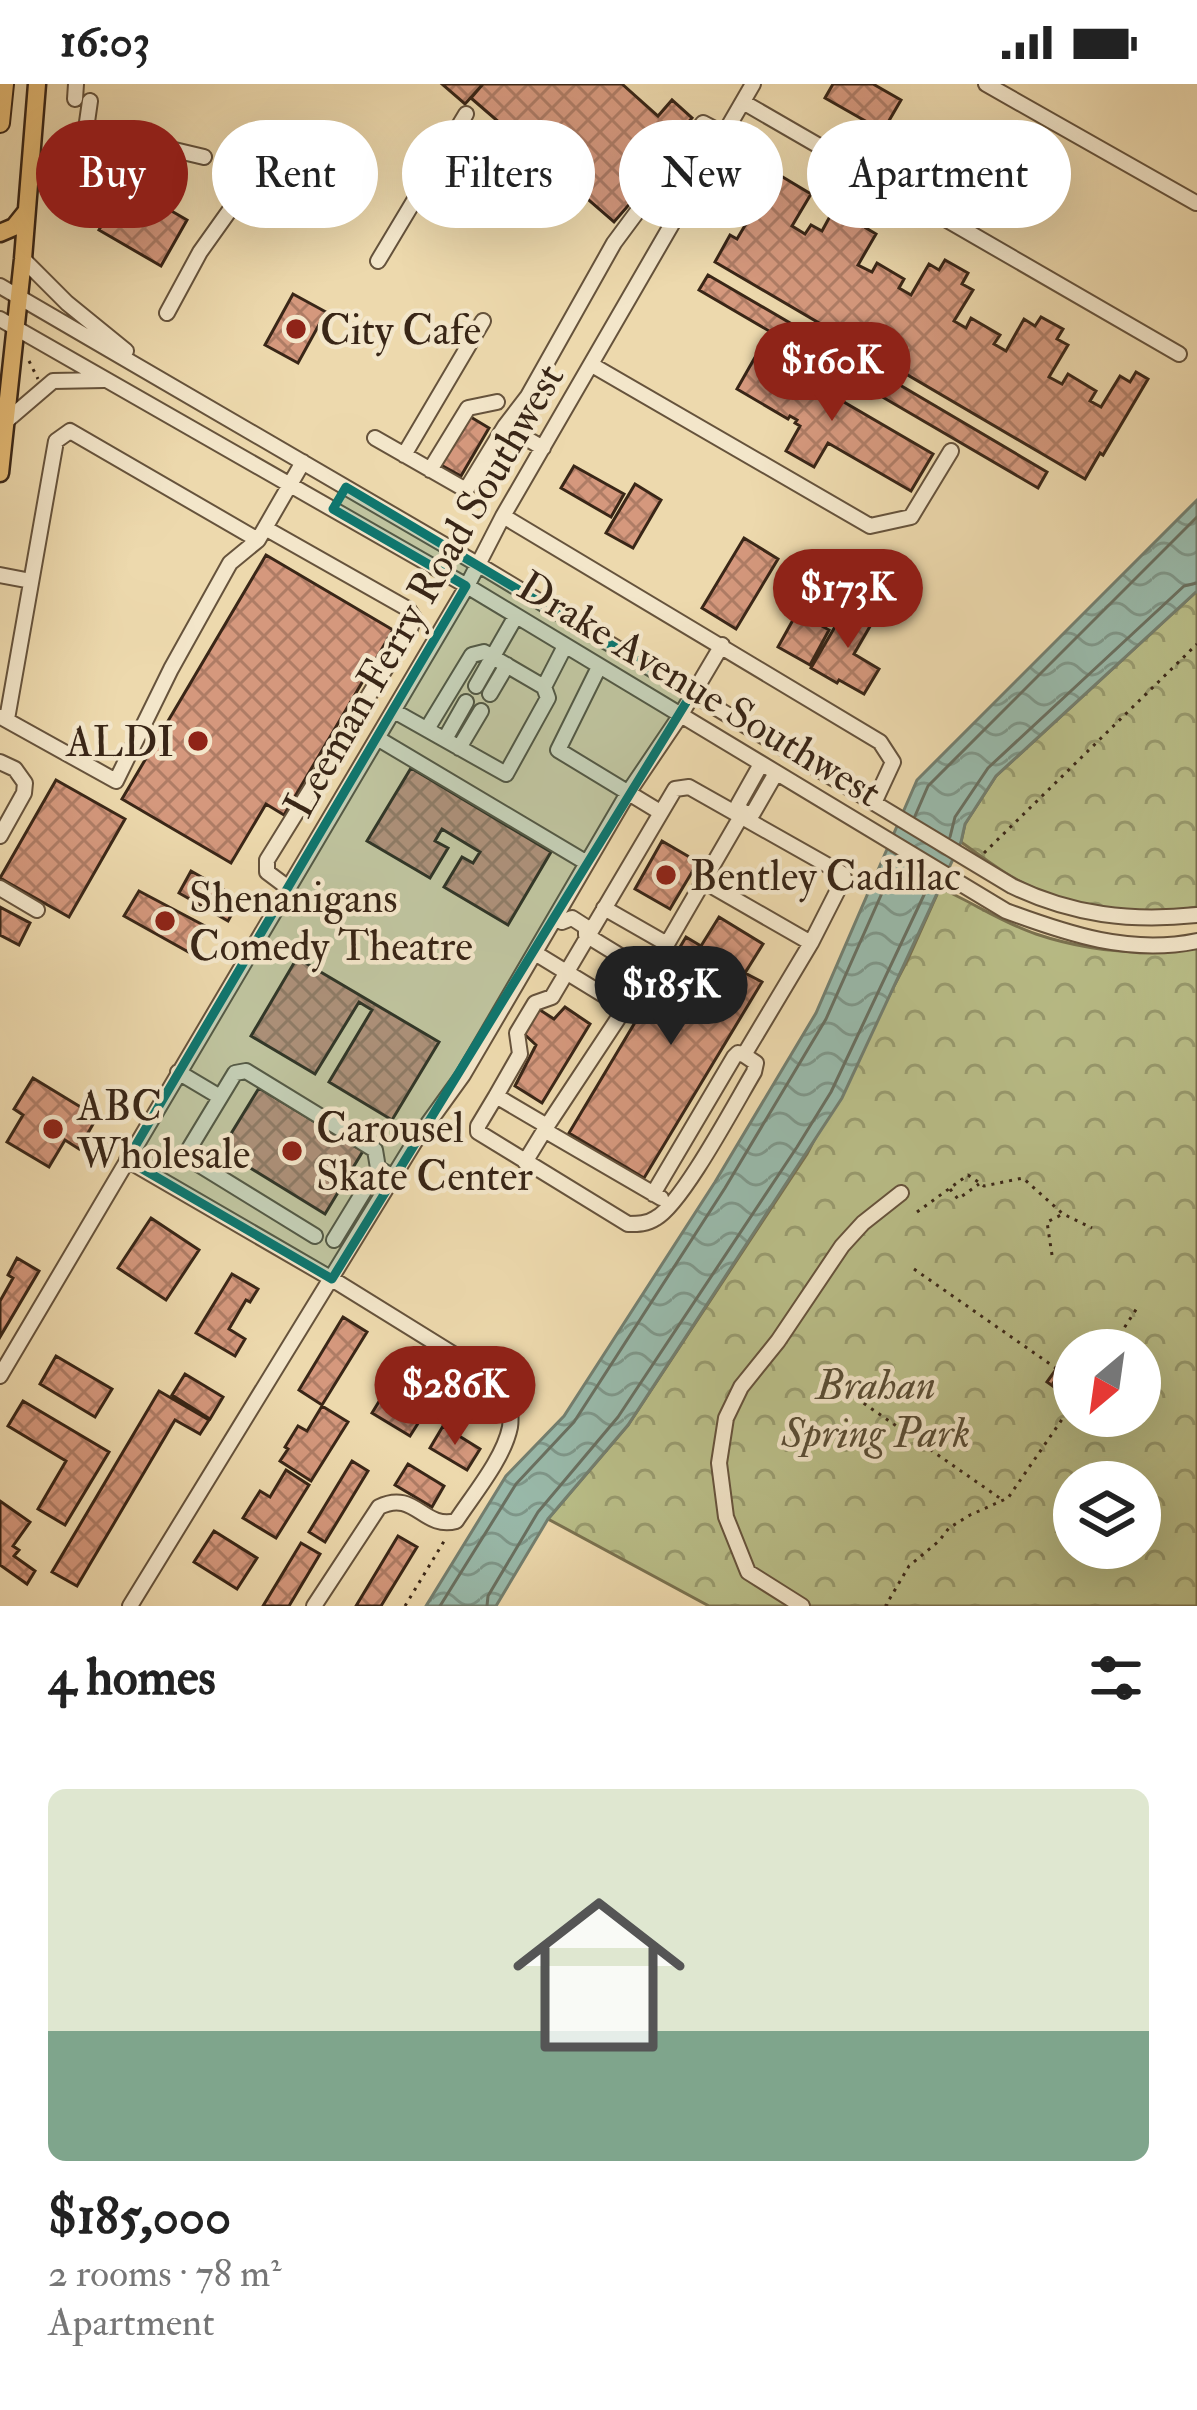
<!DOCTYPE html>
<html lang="en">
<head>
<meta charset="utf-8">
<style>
  :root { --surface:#fff; --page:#f2f2f2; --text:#222; --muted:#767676; --accent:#8f2418 }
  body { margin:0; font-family:"IM FELL Double Pica",serif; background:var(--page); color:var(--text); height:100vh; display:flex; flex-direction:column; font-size:45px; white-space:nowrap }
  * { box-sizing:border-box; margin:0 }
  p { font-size:39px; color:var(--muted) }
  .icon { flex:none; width:66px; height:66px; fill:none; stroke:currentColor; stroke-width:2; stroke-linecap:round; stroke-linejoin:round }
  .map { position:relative; height:1522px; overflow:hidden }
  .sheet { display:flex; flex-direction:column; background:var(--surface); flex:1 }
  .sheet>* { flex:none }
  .hud { position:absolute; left:36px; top:36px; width:1125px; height:108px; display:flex; gap:24px }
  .needle { width:78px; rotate:209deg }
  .tools { position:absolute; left:1053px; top:1245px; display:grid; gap:24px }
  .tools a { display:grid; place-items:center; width:108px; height:108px; border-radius:50%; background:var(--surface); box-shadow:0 12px 48px #0002; font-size:60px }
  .price { position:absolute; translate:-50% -102px; padding:0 27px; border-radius:42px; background:var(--accent); color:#fff; font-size:39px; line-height:78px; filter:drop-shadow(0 3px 6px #0008) }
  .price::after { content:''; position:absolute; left:50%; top:72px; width:36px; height:27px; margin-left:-18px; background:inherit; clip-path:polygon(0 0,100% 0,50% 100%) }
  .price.active { background:#222; color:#fff }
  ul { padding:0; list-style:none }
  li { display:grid; align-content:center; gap:24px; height:636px; padding:0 48px }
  li span { display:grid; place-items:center; height:372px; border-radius:18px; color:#555 }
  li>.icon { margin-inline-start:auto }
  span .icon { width:216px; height:216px; fill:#fffc; stroke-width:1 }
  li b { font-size:51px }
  h2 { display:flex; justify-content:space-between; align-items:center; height:144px; padding:0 48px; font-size:51px }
  .pill { padding:0 42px; border-radius:54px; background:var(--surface); box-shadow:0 12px 48px #0002; font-size:42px; line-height:108px }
  .pill.active { background:var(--accent); color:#fff }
  .status { display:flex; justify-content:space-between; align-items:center; height:84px; padding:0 60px; background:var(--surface); direction:ltr }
  .status svg { height:33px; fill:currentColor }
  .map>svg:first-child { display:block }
</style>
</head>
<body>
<div class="status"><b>16:03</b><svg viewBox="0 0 49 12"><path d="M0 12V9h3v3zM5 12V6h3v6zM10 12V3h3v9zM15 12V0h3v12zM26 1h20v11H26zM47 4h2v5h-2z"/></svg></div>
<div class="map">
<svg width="1197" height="1522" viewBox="0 0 1197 1522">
  <defs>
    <pattern id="park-crowns" width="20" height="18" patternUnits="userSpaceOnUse" patternTransform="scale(3)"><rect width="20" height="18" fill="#babf89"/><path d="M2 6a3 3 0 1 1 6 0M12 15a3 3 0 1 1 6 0" fill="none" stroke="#989b6f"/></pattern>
    <pattern id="water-waves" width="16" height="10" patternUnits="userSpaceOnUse" patternTransform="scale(3)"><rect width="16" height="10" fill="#99baab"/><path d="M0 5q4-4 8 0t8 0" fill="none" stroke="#7e978a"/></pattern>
    <pattern id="building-cross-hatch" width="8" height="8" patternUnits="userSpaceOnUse" patternTransform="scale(3)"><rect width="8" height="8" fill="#d5987d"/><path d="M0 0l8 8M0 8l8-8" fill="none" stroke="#ae7c65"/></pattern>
  </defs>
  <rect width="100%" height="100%" fill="#edd9ad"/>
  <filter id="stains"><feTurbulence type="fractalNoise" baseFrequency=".00167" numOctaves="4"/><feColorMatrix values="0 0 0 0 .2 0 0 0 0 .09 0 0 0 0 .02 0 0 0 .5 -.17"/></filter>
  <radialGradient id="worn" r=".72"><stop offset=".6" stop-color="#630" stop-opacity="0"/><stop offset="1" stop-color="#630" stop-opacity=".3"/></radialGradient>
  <path fill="url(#park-crowns)" stroke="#7a7250" stroke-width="3" fill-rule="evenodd" d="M 1197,507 L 1197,823 C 1147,833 1088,827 1041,807 C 1012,796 986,776 961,758 L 965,740 L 996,692 Z
    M 940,804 C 972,818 1003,839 1036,850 C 1087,867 1143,872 1197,864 L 1197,1522 L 709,1522 L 548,1435 L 628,1341 L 807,1070 L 908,875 ZM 1074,1266 L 1140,1266 L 1140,1332 L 1074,1332 ZM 1074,1398 L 1140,1398 L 1140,1464 L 1074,1464 Z"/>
  <path fill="url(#water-waves)" stroke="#737f70" stroke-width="3" d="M 1197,416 L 1197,507 L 996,692 L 965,740 L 961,758 L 842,1014 L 628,1341 L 548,1435 L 496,1522 L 426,1522 L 506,1392 L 564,1332 L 608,1264 L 715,1098 L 816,929 L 917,696 Z"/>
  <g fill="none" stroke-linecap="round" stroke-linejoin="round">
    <path stroke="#697061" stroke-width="3" d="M 915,732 L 928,702 L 1197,433
      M 950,753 L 955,733 L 988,684 L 1184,502 L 1197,499
      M 440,1522 L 516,1400 L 574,1338 L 725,1104 L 826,935 L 898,773
      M 487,1522 L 488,1512 L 538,1428 L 618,1333 L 797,1063 L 831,1008 L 932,794"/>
  </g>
  <path fill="url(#building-cross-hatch)" stroke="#392617" stroke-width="3" d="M 442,0 L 483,0 L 465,20 Z
    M 483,0 L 622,0 L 658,32 L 672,16 L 692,34 L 679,49 L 686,55 L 614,138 L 471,14 Z
    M 833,0 L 873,0 L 901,16 L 883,47 L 825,14 Z
    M 776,89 L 811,110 L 792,142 L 805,150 L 811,141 L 822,147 L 834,125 L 845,132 L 850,123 L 871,135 L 866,144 L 876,150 L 858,181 L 872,188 L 877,179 L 904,195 L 899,204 L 911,211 L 929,180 L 939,186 L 945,176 L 968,189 L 962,200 L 973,206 L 954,237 L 966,244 L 971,234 L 1000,251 L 994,260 L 1006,267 L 1024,235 L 1035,242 L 1041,233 L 1063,245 L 1057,255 L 1068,261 L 1049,293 L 1062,300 L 1068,290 L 1096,307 L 1090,317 L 1101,323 L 1120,292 L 1130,298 L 1136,288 L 1148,295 L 1103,371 L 1100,369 L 1085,395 L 715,178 L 730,151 L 737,155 Z
    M 125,100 L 187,136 L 161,182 L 99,146 Z
    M 708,191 L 872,287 L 863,302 L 699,206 Z
    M 293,210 L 326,228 L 298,279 L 265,261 Z
    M 758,268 L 933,370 L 911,407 L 828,359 L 814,383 L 786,367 L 800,342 L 795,339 L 797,336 L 790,332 L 788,335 L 737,305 Z
    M 888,294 L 1047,388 L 1038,404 L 879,311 Z
    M 469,332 L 489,344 L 461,392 L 441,381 Z
    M 574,382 L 624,410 L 611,433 L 561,404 Z
    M 635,400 L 661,416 L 633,464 L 606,449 Z
    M 744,454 L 778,475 L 736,545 L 702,524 Z
    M 266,471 L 393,546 L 284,731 L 266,720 L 231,779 L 122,715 Z
    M 809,507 L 825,516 L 813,537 L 829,546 L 810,581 L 778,563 Z
    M 850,517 L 876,532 L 854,570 L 879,585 L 864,610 L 839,596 L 837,599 L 811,584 Z
    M 411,684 L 551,768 L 508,841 L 444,803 L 462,773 L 473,779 L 480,768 L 442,745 L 435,757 L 448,764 L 430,794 L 367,757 Z
    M 56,696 L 125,735 L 69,833 L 0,794 Z
    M 662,757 L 698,778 L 670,825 L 635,805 Z
    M 191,787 L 240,815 L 228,837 L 179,809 Z
    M 139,807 L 207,843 L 192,870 L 124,832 Z
    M 0,823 L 30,839 L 19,861 L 0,851 Z
    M 719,833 L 763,860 L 745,889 L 762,898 L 644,1094 L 569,1049 L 686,853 L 701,862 Z
    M 297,874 L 439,958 L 392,1036 L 329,998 L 372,926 L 359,918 L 315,990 L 251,952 Z
    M 565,923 L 590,940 L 542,1019 L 515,1002 L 536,961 L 522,948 L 537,924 L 554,935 Z
    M 33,994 L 97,1033 L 79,1065 L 65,1056 L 49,1083 L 7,1058 L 23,1031 L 14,1025 Z
    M 259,1004 L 363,1067 L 325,1130 L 221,1066 Z
    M 151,1134 L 199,1166 L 166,1216 L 118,1184 Z
    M 17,1174 L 39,1187 L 0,1253 L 0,1217 L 13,1194 L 8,1191 Z
    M 232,1190 L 258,1205 L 250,1218 L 246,1216 L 229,1245 L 245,1255 L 235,1272 L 196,1249 Z
    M 343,1233 L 367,1248 L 322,1321 L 299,1306 Z
    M 1067,1270 L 1074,1275 L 1074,1317 L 1047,1298 Z
    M 56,1272 L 112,1305 L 95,1333 L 40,1300 Z
    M 185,1290 L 223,1313 L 210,1335 L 172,1311 Z
    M 386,1306 L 424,1330 L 410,1352 L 372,1329 Z
    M 159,1307 L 209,1336 L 200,1350 L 175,1336 L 77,1502 L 52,1488 Z
    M 23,1317 L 109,1368 L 65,1441 L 38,1425 L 66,1377 L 8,1342 Z
    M 322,1322 L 348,1338 L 311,1397 L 280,1377 L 288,1365 L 285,1363 L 298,1342 L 307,1347 Z
    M 443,1342 L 480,1365 L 467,1386 L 430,1364 Z
    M 352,1377 L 368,1387 L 325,1458 L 309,1448 Z
    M 408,1380 L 444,1402 L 432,1423 L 395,1401 Z
    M 286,1386 L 309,1401 L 276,1454 L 243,1434 L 260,1407 L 270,1413 Z
    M 0,1417 L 30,1438 L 13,1462 L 19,1466 L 14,1472 L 35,1487 L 27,1500 L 0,1481 Z
    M 214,1447 L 257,1474 L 237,1505 L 194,1478 Z
    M 398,1452 L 417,1463 L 381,1522 L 356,1522 Z
    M 301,1459 L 320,1470 L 289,1522 L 263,1522 Z"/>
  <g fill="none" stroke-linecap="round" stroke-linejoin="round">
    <defs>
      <path id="minor" d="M 986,0 L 1196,119
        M 75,15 L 76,0
        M 90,17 L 86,45 L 204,73
        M 743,18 L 1179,270
        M 23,175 L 67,219 L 126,267
        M 378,177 L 466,30
        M 0,202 L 479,481 L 1012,802 C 1072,831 1131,838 1197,831
        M 167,229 L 200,168 L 247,102
        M 0,235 L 467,502 L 1006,827 C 1068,850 1130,871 1197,857
        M 592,281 L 870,442 L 911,433 L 951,367
        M 4,339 L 53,297 L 104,296
        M 505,342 L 543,364
        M 375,354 L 466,406 L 505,342 L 528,312 L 614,159 L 703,39 L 724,50
        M 404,371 L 483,237
        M 430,386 L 468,324 L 497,318
        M 503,432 L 880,658 L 893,678 L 874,719
        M 265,444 L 408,525 L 414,534 L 410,545 L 267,776 L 267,788 L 287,803
        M 0,491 L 31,497
        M 599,583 L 558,666 L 660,728
        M 476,602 L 516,532
        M 490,610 L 507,581
        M 394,627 L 506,690 L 548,614 L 544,603 L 565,562
        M 1,633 L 116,697 L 171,585 L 230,479 L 258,456 L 303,378
        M 7,635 L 56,357 L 70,347 L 258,456
        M 427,645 L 472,571 L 484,568 L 544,603
        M 377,654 L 587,779
        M 445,655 L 466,618
        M 459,664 L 481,627
        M 0,678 L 15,685 L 25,699 L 24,709 L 0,752
        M 743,729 L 753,729 L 776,689
        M 703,797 L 811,859
        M 0,804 L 37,826
        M 604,824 L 667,860
        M 562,838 L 572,834 L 586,843 L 586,851 L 648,889
        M 535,869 L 625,924 L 667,860 L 743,729 L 738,721 L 761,680
        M 178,988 L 220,1013
        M 496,1012 L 520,970 L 517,949 L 535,919 L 552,913 L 675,705 L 689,703 L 843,790 L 844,794 L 811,859 L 744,971 L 756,979 L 754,988 C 736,1018 682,1120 656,1134 C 647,1140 638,1140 628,1140 L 478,1048 L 478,1042 L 496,1012 L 547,1042 L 625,924
        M 544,1046 L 661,1114
        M 127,1076 L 332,1195 L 508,1304 C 509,1317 512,1330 510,1343 C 504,1374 473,1411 456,1437 C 423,1446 415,1405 379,1423 L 314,1522
        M 525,1078 L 547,1042
        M 653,1110 L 734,973 L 738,969 L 744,971
        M 315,1152 L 190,1075 L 189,1065 L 235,989 L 246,987 L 375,1066 L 378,1084 L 393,1093
        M 334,1156 L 378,1084
        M 0,1292 L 467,502 L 503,432 L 753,0
        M 130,1522 L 414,1059 L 463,991 L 628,709 L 680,632 L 722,561
        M 802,1522 L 748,1488 L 726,1433 L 719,1379 L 726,1334 L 741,1303 L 778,1257 L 842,1162 L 863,1139 L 901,1109"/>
      <path id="major" d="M 0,149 L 14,143 L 26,128
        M 0,389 L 23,175 L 37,0"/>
      <path id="highway" d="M 0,39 L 4,0"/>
    </defs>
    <use href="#minor" stroke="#66533c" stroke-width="18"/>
    <use href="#major" stroke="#392617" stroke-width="21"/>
    <use href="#highway" stroke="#392617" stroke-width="22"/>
    <path stroke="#392617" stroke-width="3" stroke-dasharray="3 6" stroke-linecap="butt" d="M 29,277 L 38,295
      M 984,769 L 1197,560
      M 950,1105 L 958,1115 L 979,1100
      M 917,1128 L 968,1091 L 984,1102 L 1023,1094 L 1063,1130 L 1092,1144
      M 1052,1171 L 1047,1138 L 1063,1130
      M 914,1185 L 1060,1287
      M 1110,1266 L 1137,1224
      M 1074,1278 L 1069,1274 L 1052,1298 L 1074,1313
      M 849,1309 L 1004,1417
      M 405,1522 L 446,1454
      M 888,1522 L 886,1521 L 909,1482 L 939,1457 L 949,1444 L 970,1431 L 1008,1414 L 1074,1318"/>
    <use href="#minor" stroke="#f3e6ca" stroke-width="14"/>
    <use href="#major" stroke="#e6bc76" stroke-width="16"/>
    <use href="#highway" stroke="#e6bc76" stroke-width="18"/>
  </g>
  <path fill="#0f766e" fill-opacity="0.2" stroke="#0f766e" stroke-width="9" stroke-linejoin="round" d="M 346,403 L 692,609 L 332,1195 L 127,1076 L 466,502 L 333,425 Z"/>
  <g fill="#8f2418" stroke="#f3e6ca" stroke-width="4.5">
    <circle cx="296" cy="245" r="12"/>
    <circle cx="198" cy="657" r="12"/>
    <circle cx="666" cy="791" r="12"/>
    <circle cx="165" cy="837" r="12"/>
    <circle cx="53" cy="1045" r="12"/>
    <circle cx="292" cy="1067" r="12"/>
  </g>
  <g text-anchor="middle" stroke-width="9" stroke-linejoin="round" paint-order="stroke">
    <g font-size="42" fill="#392617" stroke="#f3e6ca" text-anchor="start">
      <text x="320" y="260">City Cafe</text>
      <text x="174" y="672" text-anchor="end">ALDI</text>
      <text x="690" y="806">Bentley Cadillac</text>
      <text x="189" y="828">Shenanigans<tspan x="189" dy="48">Comedy Theatre</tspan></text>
      <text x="77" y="1036">ABC<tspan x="77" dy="48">Wholesale</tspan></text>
      <text x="316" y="1058">Carousel<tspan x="316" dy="48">Skate Center</tspan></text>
    </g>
    <g font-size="42" fill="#392617" stroke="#f3e6ca">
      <text transform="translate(423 506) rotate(-60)" y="15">Leeman Ferry Road Southwest</text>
      <text transform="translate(700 604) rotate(31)" y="15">Drake Avenue Southwest</text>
    </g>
    <g font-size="42" font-style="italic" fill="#594c34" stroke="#f3e6ca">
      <text x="876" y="1315">Brahan<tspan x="876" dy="48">Spring Park</tspan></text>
    </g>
  </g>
  <rect width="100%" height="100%" filter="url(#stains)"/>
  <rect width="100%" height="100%" fill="url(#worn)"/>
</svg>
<div class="tools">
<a><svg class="needle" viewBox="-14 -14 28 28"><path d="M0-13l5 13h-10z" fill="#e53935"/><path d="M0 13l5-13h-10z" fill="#767676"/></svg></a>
<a><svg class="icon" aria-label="layers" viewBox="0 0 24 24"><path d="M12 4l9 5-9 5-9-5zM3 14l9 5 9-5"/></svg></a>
</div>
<b class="price" style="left:832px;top:340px">$160K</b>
<b class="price" style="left:848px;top:567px">$173K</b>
<b class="price active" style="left:671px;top:964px">$185K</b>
<b class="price" style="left:455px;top:1364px">$286K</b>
<div class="hud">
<a class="pill active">Buy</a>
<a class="pill">Rent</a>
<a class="pill">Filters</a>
<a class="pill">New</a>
<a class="pill">Apartment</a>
</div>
</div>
<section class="sheet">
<h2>4 homes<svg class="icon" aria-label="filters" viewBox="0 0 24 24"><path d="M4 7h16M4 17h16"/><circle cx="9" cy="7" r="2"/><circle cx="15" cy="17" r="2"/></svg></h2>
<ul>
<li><span style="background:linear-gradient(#dfe7d0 65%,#7fa58c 0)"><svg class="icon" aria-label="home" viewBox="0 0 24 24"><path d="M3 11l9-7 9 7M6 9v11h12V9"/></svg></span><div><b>$185,000</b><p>2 rooms · 78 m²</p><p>Apartment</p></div></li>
</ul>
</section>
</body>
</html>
